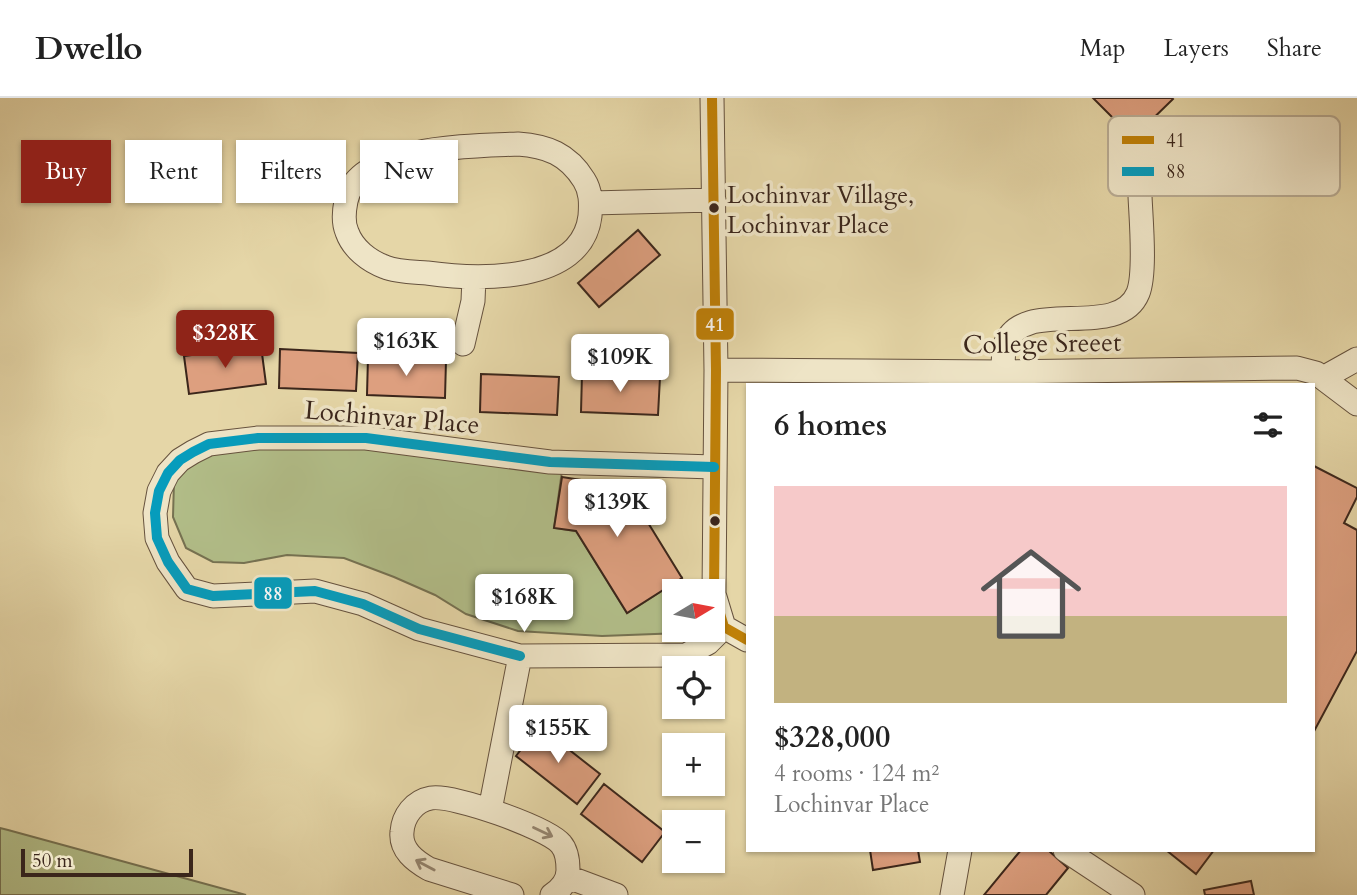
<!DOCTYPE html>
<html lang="en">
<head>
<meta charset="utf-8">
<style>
  :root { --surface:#fff; --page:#f6f6f6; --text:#222; --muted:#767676; --line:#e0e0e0; --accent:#8f2418 }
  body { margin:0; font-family:Cardo,serif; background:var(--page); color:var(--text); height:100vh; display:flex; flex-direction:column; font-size:26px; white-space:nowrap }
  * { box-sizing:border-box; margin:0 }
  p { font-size:23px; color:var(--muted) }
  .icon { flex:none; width:38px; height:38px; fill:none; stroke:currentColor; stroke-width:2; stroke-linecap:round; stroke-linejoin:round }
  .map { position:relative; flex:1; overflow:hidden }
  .details { position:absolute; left:746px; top:285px; width:569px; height:469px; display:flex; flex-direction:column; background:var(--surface); border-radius:0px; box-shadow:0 2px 5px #0004 }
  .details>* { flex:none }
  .hud { position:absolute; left:21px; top:42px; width:620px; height:63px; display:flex; gap:14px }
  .needle { width:46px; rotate:80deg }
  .fabs { position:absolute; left:662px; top:481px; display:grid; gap:14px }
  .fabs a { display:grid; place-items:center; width:63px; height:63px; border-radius:0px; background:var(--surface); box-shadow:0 2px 5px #0004; font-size:35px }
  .scale { position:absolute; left:21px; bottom:18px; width:172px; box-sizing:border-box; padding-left:7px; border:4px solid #3b261b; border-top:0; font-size:19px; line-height:24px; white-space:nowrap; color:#3b261b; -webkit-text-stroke:5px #eee4c6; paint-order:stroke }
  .price { position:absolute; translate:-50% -60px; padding:0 16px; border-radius:7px; background:#fff; color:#222; font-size:23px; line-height:46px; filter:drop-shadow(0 2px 4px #0008) }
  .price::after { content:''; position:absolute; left:50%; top:42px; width:21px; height:16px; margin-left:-10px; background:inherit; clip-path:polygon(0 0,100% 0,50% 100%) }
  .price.current { background:var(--accent); color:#fff }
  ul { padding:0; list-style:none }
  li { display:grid; align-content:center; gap:14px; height:371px; padding:0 28px }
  li span { display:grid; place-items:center; height:217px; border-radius:0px; color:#555 }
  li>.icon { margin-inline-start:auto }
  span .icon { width:126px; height:126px; fill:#fffc; stroke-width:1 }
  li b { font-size:30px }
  h2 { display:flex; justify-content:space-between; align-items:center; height:84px; padding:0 28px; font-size:30px }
  .pill { padding:0 24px; border-radius:0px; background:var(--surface); box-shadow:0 2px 5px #0004; font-size:24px; line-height:63px }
  .pill.current { background:var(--accent); color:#fff }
  header { display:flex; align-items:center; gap:42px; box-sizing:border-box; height:98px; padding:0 35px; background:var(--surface); border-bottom:2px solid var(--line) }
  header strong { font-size:33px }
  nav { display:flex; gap:38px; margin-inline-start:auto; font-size:24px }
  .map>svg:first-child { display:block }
</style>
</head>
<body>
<header>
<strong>Dwello</strong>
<nav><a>Map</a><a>Layers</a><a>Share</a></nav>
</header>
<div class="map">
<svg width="1357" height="797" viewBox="0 0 1357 797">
  <rect width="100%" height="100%" fill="#e5d6a7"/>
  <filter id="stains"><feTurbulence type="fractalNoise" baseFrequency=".00286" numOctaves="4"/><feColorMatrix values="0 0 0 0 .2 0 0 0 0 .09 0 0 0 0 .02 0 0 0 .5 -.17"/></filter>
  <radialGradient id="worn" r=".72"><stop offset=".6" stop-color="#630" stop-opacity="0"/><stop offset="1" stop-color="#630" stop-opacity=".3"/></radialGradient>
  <path fill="#b2be89" stroke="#767252" stroke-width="2" d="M 278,338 L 562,373 L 554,430 L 576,433 L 627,515 L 682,480 L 682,493 L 674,494 L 674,532 L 681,532 L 681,535 L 602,538 L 518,533 L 466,516 L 435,497 L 394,479 L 344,460 L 287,457 L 244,465 L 213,464 L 186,450 L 173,419 L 174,383 L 193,357 Z
    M 0,730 L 8,732 L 246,797 L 0,797 Z"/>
  <path fill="#dd9f7f" stroke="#3b261b" stroke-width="2" d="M 1093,0 L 1172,0 L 1173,1 L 1133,40 Z
    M 638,132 L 660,157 L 599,209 L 578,185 Z
    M 261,248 L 266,286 L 189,296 L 184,258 Z
    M 280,251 L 358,255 L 356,293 L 279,290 Z
    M 368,259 L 446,262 L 445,300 L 367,297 Z
    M 481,276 L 559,279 L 557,317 L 480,314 Z
    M 582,276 L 660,279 L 658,317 L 581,314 Z
    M 1312,367 L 1357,390 L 1357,399 L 1344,425 L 1357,432 L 1357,553 L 1312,637 Z
    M 562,379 L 626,389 L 682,480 L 627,515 L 576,433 L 554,430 Z
    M 539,628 L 600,676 L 577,706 L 516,658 Z
    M 604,686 L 665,734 L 642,764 L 581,716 Z
    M 870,752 L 918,752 L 920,764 L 873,772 Z
    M 1021,752 L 1048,752 L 1068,770 L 1046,797 L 984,797 Z
    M 1166,752 L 1214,752 L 1196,776 Z
    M 1251,783 L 1254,797 L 1205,797 L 1204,792 Z"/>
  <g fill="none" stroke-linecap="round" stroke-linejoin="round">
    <defs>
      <path id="minor" d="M 712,0 L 716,272 L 714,496 L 724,529 L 747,542
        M 518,46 C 547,48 568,56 584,82 C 591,93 591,105 590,118 C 582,186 477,182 427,175 C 414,174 397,174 385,169 C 369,163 353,151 347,134 C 343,125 344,113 346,103 C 357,47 473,48 518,46 Z
        M 591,105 L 714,102
        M 463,246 L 473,203 L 474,179
        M 716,272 L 1003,274 L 1297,270 L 1316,275 L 1357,306
        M 1003,274 C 1003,266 1003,255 1005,247 C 1022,197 1118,244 1138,195 C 1146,175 1141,122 1140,98
        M 1323,280 L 1357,261
        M 520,558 L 419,531 L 363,506 L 315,493 L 213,498 L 187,491 L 168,464 L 157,440 L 155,415 L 159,393 L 168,375 L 180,362 L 193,354 L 209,346 L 258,340 L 366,340 L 550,364 L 714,369
        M 490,712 L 520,558 L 686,557 L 708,545 L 724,529
        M 1065,752 L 1133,797
        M 568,779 L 616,797
        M 512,797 L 429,771 C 415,763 400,752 402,734 C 403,718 414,703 431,700 C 452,696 548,730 561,746 C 567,753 568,763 568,772 C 568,783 561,791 552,797
        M 952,797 L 960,752"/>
    </defs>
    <use href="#minor" stroke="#66523e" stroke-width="25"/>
    <use href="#minor" stroke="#eee4c6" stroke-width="23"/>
    <defs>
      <path id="bus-1" d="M 712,0 L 716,272 L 714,496 L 724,529 L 747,542"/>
      <path id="bus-2" d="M 520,558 L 419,531 L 363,506 L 315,493 L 213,498 L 187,491 L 168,464 L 157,440 L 155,415 L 159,393 L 168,375 L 180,362 L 193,354 L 209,346 L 258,340 L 366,340 L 550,364 L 714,369"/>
    </defs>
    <use href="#bus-1" stroke="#eee4c6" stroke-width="16"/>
    <use href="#bus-2" stroke="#eee4c6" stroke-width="16"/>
    <use href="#bus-1" stroke="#bf8008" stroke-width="10"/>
    <use href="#bus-2" stroke="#069cbc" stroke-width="10"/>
  </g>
  <defs><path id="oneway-shaft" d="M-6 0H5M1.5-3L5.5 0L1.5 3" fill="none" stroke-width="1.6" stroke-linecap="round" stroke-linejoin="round" transform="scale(1.75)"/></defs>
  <g stroke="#948570">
    <use href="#oneway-shaft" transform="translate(543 734) rotate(25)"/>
    <use href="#oneway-shaft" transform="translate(425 767) rotate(-152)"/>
  </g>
  <g fill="#3b261b" stroke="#eee4c6" stroke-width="2.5">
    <circle cx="714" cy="110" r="6"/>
    <circle cx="715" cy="423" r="6"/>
  </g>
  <g text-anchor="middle" stroke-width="7" stroke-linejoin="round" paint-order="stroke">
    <g font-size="24" fill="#3b261b" stroke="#eee4c6" text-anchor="start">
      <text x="727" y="105">Lochinvar Village,<tspan x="727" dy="30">Lochinvar Place</tspan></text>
    </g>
    <g font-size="26" fill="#3b261b" stroke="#eee4c6">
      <text transform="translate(1042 245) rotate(-1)" y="9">College Sreeet</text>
      <text transform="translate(392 319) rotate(5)" y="9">Lochinvar Place</text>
    </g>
  </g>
  <rect x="1108" y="18" width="232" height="80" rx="10" fill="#eee4c6" stroke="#b8ab93" stroke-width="2"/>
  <rect x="1122" y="38" width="32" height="8" fill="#bf8008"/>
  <rect x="1122" y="69" width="32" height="9" fill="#069cbc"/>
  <g font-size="19" fill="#3b261b">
    <text x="1166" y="49">41</text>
    <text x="1166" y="80">88</text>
  </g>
  <g stroke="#eee4c6" stroke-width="2.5">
    <rect x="695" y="209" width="40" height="34" rx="7" fill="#bf8008"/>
    <rect x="253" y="478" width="40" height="34" rx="7" fill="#069cbc"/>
  </g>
  <g font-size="19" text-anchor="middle" font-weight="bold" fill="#fff">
    <text x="715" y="233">41</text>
    <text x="273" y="502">88</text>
  </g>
  <rect width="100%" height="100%" filter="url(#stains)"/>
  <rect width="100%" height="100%" fill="url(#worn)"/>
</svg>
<div class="fabs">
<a><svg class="needle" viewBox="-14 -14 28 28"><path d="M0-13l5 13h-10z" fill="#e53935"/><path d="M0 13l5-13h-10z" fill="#767676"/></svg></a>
<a><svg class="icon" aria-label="locate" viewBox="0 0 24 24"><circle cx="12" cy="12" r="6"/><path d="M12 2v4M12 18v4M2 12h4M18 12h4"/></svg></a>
<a>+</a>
<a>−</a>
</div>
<div class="scale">50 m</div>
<b class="price current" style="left:225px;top:272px">$328K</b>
<b class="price" style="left:406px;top:280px">$163K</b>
<b class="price" style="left:620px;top:296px">$109K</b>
<b class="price" style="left:617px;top:441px">$139K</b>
<b class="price" style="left:524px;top:536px">$168K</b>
<b class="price" style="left:558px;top:667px">$155K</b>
<div class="hud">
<a class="pill current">Buy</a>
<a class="pill">Rent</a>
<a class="pill">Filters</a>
<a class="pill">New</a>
</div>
<section class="details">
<h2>6 homes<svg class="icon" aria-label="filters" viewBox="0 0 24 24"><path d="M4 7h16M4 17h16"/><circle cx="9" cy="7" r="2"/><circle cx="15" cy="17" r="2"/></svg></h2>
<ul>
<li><span style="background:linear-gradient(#f6c9c9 60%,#c2b280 0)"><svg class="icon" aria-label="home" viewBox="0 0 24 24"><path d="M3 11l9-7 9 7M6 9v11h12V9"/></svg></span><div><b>$328,000</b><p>4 rooms · 124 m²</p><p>Lochinvar Place</p></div></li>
</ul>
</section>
</div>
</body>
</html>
